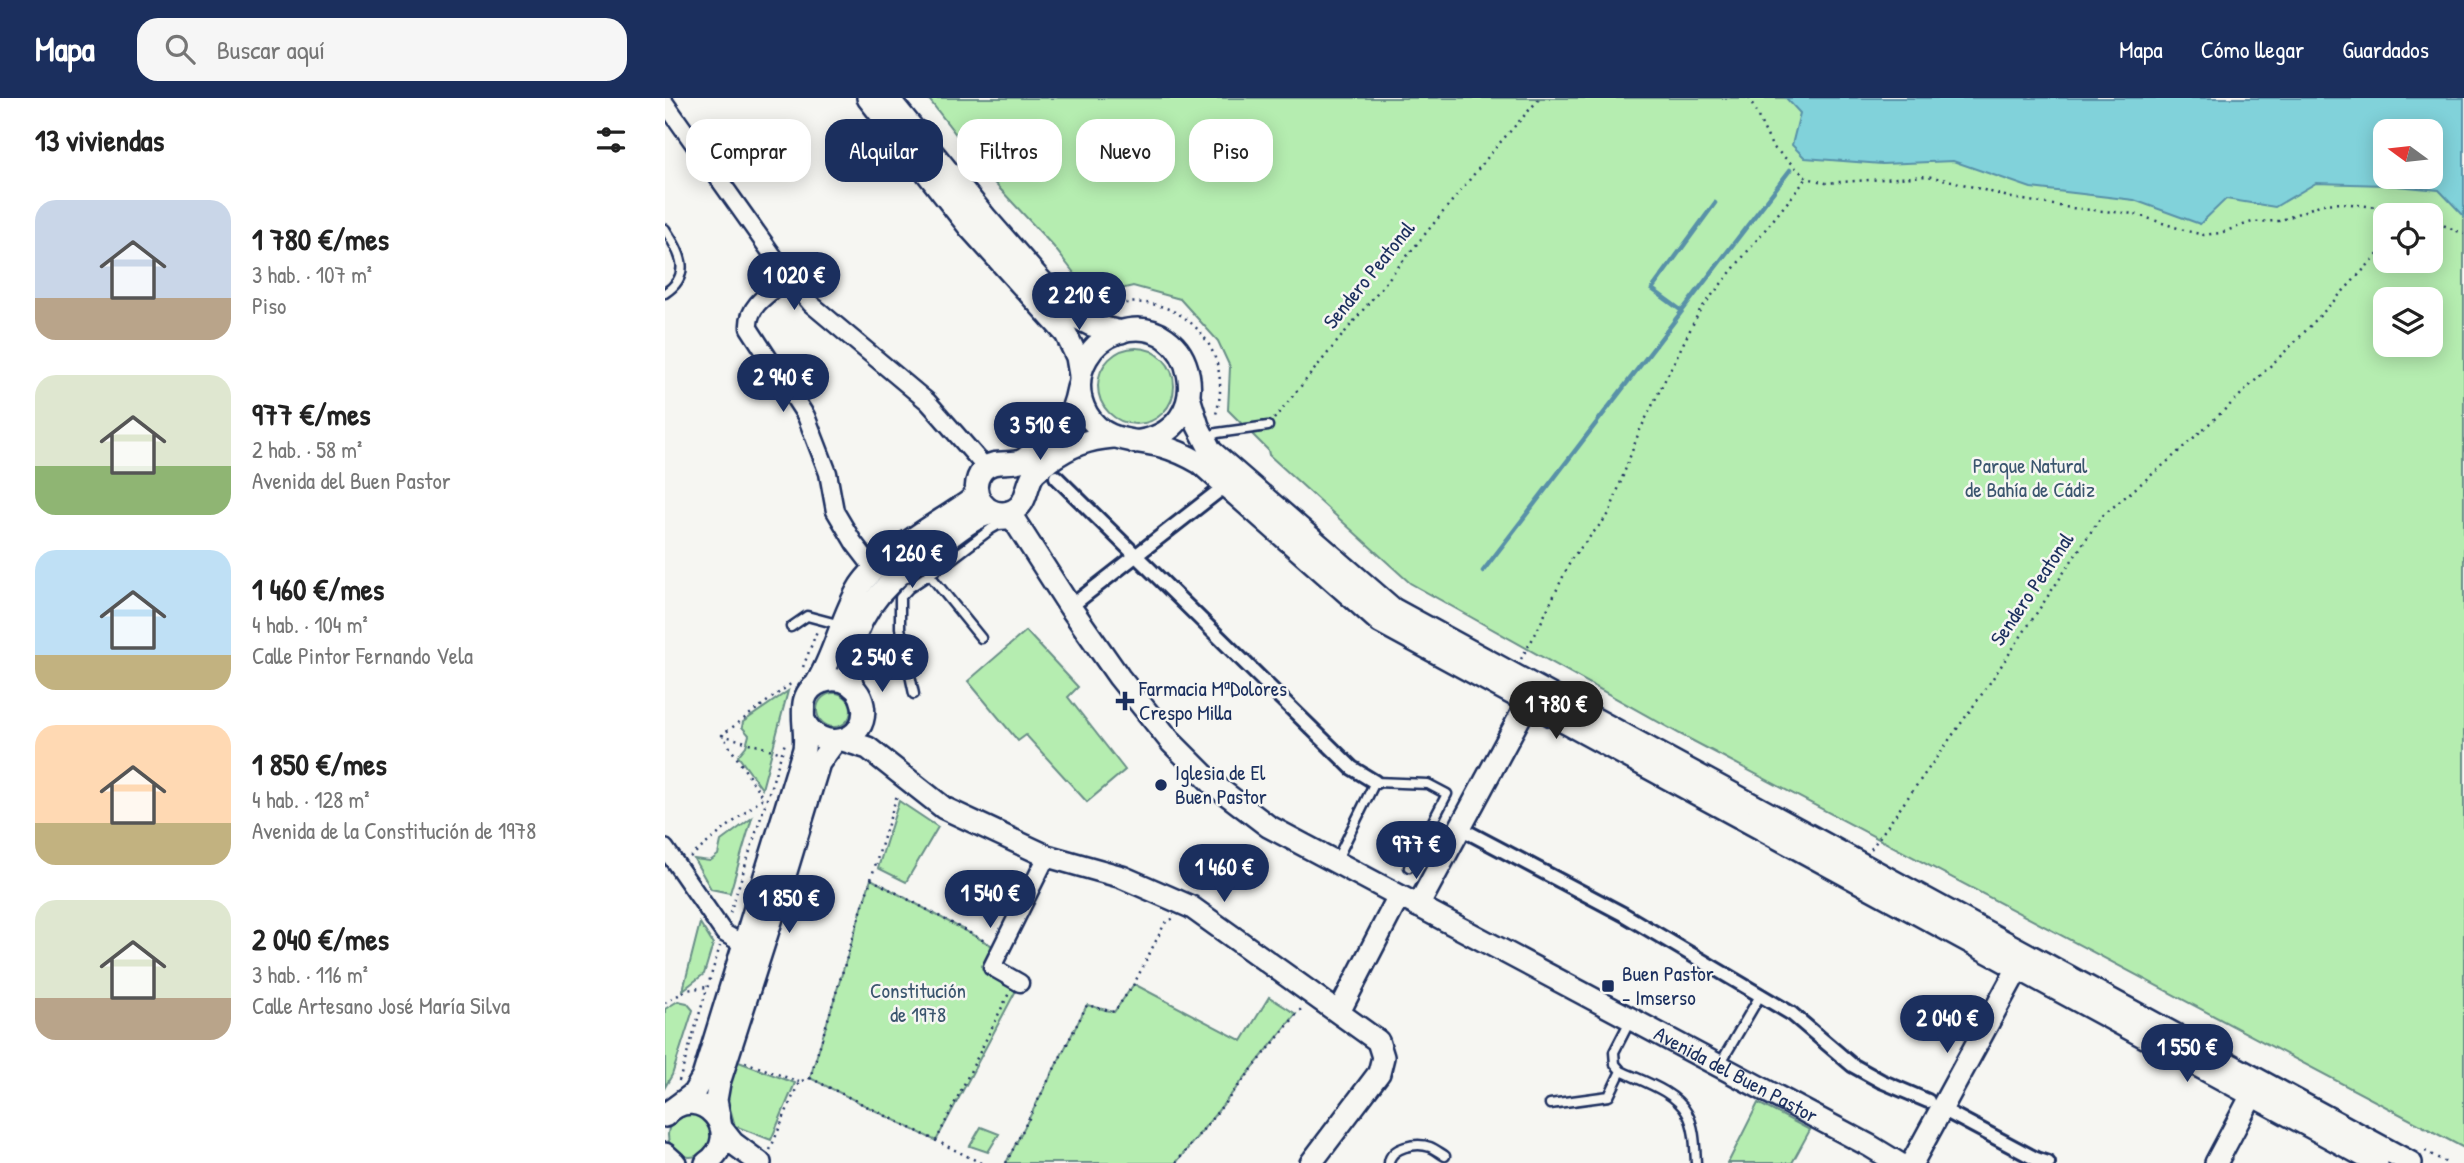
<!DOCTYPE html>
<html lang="es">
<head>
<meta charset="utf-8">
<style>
  :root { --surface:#fff; --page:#f6f6f6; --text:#222; --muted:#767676; --accent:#1b2f5e }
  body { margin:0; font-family:"Patrick Hand",sans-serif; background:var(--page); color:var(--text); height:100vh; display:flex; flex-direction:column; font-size:26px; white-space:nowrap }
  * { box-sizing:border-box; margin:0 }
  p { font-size:23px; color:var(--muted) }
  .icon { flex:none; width:38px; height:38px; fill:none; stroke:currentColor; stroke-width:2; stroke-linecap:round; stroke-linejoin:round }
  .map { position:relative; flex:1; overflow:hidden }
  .details { display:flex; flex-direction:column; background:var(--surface); width:665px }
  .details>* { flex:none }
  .guide { position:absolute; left:21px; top:21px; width:665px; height:63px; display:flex; gap:14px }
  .needle { width:46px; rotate:285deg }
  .tools { position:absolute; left:1708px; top:21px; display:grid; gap:14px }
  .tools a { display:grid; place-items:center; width:70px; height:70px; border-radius:14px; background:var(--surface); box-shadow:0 4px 18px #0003; font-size:35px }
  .price { position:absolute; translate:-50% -60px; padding:0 16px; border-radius:24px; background:var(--accent); color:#fff; font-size:23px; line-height:46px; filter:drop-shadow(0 2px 4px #0008) }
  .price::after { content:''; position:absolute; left:50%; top:42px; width:21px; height:16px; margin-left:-10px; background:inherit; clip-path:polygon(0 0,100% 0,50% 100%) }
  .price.selected { background:#222; color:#fff }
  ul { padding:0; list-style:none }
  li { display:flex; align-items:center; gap:21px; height:175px; padding:0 35px }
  li span { display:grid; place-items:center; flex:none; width:196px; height:140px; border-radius:21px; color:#555 }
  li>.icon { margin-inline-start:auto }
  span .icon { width:84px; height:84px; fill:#fffc; stroke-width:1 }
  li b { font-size:30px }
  h2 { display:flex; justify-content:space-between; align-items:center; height:84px; padding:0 35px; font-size:30px }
  .pill { padding:0 24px; border-radius:21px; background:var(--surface); box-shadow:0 4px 18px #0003; font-size:24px; line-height:63px }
  .pill.selected { background:var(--accent); color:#fff }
  header { display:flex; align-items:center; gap:42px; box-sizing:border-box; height:98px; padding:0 35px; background:var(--accent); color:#fff }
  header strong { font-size:33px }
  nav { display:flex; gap:38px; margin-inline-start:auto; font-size:24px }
  .search { width:490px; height:63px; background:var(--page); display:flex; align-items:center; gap:18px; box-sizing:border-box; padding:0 24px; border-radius:21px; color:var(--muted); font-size:26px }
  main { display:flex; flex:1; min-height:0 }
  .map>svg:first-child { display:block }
</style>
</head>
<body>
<header>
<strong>Mapa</strong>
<div class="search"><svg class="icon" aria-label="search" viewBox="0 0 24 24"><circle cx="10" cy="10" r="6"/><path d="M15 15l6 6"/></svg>Buscar aquí</div>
<nav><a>Mapa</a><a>Cómo llegar</a><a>Guardados</a></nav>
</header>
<main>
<section class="details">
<h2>13 viviendas<svg class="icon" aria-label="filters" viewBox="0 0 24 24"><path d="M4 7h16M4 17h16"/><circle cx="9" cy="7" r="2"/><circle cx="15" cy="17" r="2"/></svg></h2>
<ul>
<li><span style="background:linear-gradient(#c9d6e8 70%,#b9a48a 0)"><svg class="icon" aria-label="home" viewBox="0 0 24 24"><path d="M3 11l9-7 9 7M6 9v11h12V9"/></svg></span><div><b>1 780 €/mes</b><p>3 hab. · 107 m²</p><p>Piso</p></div></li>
<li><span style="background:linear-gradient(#dfe7d0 65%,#8fb573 0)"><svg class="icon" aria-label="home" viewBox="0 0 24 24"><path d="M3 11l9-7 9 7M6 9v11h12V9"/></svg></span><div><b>977 €/mes</b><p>2 hab. · 58 m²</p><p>Avenida del Buen Pastor</p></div></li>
<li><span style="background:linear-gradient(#bfe0f5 75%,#c2b280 0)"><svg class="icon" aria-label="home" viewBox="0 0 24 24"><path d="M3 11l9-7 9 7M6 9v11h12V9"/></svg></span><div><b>1 460 €/mes</b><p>4 hab. · 104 m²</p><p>Calle Pintor Fernando Vela</p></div></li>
<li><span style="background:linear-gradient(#ffd9b3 70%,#c2b280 0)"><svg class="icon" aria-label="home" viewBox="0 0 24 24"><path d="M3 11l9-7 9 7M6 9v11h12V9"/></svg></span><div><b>1 850 €/mes</b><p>4 hab. · 128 m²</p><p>Avenida de la Constitución de 1978</p></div></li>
<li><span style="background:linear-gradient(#dfe7d0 70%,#b9a48a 0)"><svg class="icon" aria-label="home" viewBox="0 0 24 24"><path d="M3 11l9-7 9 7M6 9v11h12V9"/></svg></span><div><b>2 040 €/mes</b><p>3 hab. · 116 m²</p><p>Calle Artesano José María Silva</p></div></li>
</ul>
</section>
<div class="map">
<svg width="1799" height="1065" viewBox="0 0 1799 1065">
  <rect width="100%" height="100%" fill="#f6f6f2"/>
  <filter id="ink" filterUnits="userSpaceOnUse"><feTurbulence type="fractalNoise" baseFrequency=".0143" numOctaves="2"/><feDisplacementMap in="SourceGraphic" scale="14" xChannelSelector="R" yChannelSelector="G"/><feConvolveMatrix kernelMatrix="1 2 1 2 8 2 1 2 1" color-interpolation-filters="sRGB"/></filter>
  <g filter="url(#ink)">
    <path fill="#b5edb0" stroke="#688e87" stroke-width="2" fill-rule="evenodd" d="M 263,0 L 1799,0 L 1799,1050 L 1015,636 L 745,485 L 604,357 L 603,352 L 563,312 L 565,269 L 553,243 L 515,201 L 468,188 L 427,198 L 388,148 L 323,78 ZM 1720,33 L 1766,33 L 1766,79 L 1720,79 ZM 1720,117 L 1766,117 L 1766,163 L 1720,163 ZM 1720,201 L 1766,201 L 1766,247 L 1720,247 Z
      M433 288a38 38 0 1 1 76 0a38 38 0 1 1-76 0Z
      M 361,533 L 413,589 L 403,599 L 460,672 L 422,704 L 361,637 L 353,643 L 303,583 Z
      M 123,593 L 97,691 L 73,658 L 81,648 L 84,637 L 77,629 L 78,624 Z
      M152 612a17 17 0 1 1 34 0a17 17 0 1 1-34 0Z
      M 234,703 L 273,729 L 241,784 L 213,770 Z
      M 87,720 L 65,795 L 46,791 L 29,761 L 45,763 L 53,757 L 56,743 Z
      M 206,781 L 335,852 L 327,869 L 355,885 L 271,1043 L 145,980 Z
      M 35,825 L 48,846 L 39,876 L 18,892 Z
      M 469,886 L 577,943 L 604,899 L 631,916 L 511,1065 L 341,1065 L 422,907 L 449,914 Z
      M 13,903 L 22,905 L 28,912 L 7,977 L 0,989 L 0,911 Z
      M 71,963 L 130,985 L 106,1042 L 70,1028 L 61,996 Z
      M 1093,1005 L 1145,1032 L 1127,1065 L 1063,1065 Z
      M3 1037a22 22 0 1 1 44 0a22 22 0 1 1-44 0Z
      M 316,1029 L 334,1036 L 323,1054 L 305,1048 Z"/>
    <path fill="#81d2da" stroke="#5891a8" stroke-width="2" fill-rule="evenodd" d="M 1121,0 L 1799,0 L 1799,118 L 1774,92 L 1721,87 L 1651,85 L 1610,109 L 1561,101 L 1535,126 L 1469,102 L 1366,90 L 1288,63 L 1217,66 L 1140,60 L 1127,47 L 1135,15 ZM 1720,33 L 1766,33 L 1766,79 L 1720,79 Z"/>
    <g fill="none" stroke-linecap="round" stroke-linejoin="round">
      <path stroke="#5891a8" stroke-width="4.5" d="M 1017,213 L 987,191 L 1050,105
        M 818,473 L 1125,72"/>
      <defs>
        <path id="service" d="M 0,131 C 14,153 29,176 0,195
          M 541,340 L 552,335 L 603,328
          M 264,476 L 316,540
          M 126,529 L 142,518 L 176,527
          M 249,596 L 235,530 L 235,500 L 244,490 L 280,466 L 326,431 L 333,427 L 350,426
          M 671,763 L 710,684 L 763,686 L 782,696 L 744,769
          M 966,921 L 949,954 L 950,966 L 956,973 C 977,983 1010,993 1022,1015 C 1030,1029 1030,1049 1031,1065
          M 1055,966 L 1096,896
          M 885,1006 L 944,998 L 956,973
          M 724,1065 C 725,1049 752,1044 765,1049 C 770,1051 775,1055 780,1058"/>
        <path id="pedestrian" d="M 391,379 L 687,670 L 710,684
          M 405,509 L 560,388
          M 795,730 L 958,816 L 1127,916 L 1187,967 L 1216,983 L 1263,1003
          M 1277,1011 L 1371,1061 L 1383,1065"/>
        <path id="minor" d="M 0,5 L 124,180 L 146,206 L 263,304 L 321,370
          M 124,180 C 107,194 82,206 84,230 L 141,318 L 163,375 L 170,413 L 189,445 L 209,471
          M 0,750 L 59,835 L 78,846
          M 355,885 L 327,869 L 382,758"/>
        <g id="tertiary">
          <path d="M 203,0 L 305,130 L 401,236 L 412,259 L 415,277"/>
          <path d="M 223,0 L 320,119 L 405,216 L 426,227 L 456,234"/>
          <path d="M 413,290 C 405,332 390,337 358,362 C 345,368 329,360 318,372 C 300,393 322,423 347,413 C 363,406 360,390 368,377 C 372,371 379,368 384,363 C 405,348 422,341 448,339"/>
          <path d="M 524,299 L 533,328 L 546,353 L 728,511 L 1746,1065"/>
          <path d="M 469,344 C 558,335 530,211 454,234 C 440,239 429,247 422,260 C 412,277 412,299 422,316 C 439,345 468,341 496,348 C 510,352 523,358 535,365 L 715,524 L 1712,1065"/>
          <path id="s1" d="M 344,414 L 405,509 L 454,579 L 506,644 L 548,686 L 603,728 L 1205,1048 L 1233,1065"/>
          <path d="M 151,586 C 170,556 176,519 195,488 C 216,456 274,425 306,402 L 311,394"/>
          <path d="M 188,589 C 182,572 185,554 191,536 C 207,493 242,469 279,443 C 295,432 310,417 330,415"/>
          <path d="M 178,642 L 203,650 L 279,710 L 382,758 L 457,779 L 526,809 L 713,943 L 718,959 L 714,975 L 646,1065"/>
          <path d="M 753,808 L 863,604"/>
          <path d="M 674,914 L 734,798"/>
          <path d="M 12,1008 L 28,996 L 38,979 L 139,651 C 143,628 127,595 157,584 C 164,581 171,581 178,583 C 189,587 196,596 198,607 C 205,644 155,657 139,622"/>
          <path d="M 0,1018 C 34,980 83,1037 41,1065"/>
          <path d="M 55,1024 L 51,1002 L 54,985 L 106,823 L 154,665 L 170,643"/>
          <path d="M 57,1031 L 68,1045 L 95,1065"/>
          <path d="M 0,1056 L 10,1065"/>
          <path d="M 1247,1065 L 1360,857"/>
          <path d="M 1551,1065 L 1587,997"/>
        </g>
      </defs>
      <use href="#service" stroke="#1b2f5e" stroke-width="13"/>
      <use href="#pedestrian" stroke="#1b2f5e" stroke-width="18"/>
      <use href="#minor" stroke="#1b2f5e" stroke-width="21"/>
      <use href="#tertiary" stroke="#1b2f5e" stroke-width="26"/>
      <path stroke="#1b2f5e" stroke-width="2.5" stroke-dasharray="2 5" stroke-linecap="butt" d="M 1084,0 L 1107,48 L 1142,80 L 1161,85 L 1262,78 L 1287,83 L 1347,100 L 1406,110 L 1470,116 L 1522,133 L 1539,137 L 1555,135 L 1587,124 L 1614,123 L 1657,106 L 1678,105 L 1710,109 L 1748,117
        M 1766,122 L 1799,136
        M 440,210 C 510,185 574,249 550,319
        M 609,321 L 832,48 L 875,0
        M 856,561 L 871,535 L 907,460 L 944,416 L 974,334 L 1035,212 L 1142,80
        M 138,569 L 152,533
        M 57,637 L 117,655
        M 1206,751 L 1322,589 L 1436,419 L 1502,364 L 1567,305 L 1630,244 L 1720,149
        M 25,759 L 98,700 L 57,637 L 127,585
        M 206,781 L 232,697
        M 65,815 L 120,645
        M 0,905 L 22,892 L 42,889
        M 80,964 L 134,984
        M 14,983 L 55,848
        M 271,1043 L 344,895
        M 105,1052 L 134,984 L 145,980
        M 1760,1053 L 1782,1065
        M 316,1065 L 145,980 L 206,781 L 323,845
        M 341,1065 L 422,907 L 449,914 L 469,886 L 500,825 L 509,820
        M 511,1065 L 636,911"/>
      <use href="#service" stroke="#f6f6f2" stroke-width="8"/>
      <use href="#pedestrian" stroke="#f6f6f2" stroke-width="12"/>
      <use href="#minor" stroke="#f6f6f2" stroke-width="16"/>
      <use href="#tertiary" stroke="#f6f6f2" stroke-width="21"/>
    </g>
  </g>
  <g fill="#1b2f5e" stroke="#f6f6f2" stroke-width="2.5">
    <path d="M456.5 592.5h7v7h7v7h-7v7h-7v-7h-7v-7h7z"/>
    <circle cx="496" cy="687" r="7"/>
    <rect x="936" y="881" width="14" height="14" rx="3.5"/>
  </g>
  <g text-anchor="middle" stroke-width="5" stroke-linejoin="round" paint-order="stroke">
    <g font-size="21" fill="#1b2f5e" stroke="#f6f6f2">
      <text transform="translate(704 177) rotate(-51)" y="7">Sendero Peatonal</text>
      <text transform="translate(1367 491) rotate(-56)" y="7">Sendero Peatonal</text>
      <text dy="7" stroke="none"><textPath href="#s1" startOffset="940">Avenida del Buen Pastor</textPath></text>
    </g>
    <g font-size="21" fill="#3a556e" stroke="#f6f6f2">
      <text x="1365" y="375">Parque Natural<tspan x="1365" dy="24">de Bahía de Cádiz</tspan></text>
      <text x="253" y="900">Constitución<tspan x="253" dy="24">de 1978</tspan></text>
    </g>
    <g font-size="21" fill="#1b2f5e" stroke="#f6f6f2" text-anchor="start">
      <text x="474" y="598">Farmacia MªDolores<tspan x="474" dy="24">Crespo Milla</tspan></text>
      <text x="510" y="682">Iglesia de El<tspan x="510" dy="24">Buen Pastor</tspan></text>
      <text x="957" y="883">Buen Pastor<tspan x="957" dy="24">- Imserso</tspan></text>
    </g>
  </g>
</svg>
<div class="tools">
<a><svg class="needle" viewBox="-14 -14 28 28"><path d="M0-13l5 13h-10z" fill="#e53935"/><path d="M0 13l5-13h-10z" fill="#767676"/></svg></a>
<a><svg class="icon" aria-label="locate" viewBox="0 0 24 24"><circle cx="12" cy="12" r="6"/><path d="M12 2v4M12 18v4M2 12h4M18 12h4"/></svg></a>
<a><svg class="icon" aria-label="layers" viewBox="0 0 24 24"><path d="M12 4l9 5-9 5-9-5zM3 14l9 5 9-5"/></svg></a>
</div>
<b class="price" style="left:129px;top:214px">1 020 €</b>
<b class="price" style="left:414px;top:234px">2 210 €</b>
<b class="price" style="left:118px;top:316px">2 940 €</b>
<b class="price" style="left:375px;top:364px">3 510 €</b>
<b class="price" style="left:247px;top:492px">1 260 €</b>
<b class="price" style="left:217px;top:596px">2 540 €</b>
<b class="price selected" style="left:891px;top:643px">1 780 €</b>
<b class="price" style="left:751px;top:783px">977 €</b>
<b class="price" style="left:559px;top:806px">1 460 €</b>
<b class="price" style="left:325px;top:832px">1 540 €</b>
<b class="price" style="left:124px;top:837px">1 850 €</b>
<b class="price" style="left:1282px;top:957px">2 040 €</b>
<b class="price" style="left:1522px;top:986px">1 550 €</b>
<div class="guide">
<a class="pill">Comprar</a>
<a class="pill selected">Alquilar</a>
<a class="pill">Filtros</a>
<a class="pill">Nuevo</a>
<a class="pill">Piso</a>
</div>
</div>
</main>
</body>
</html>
